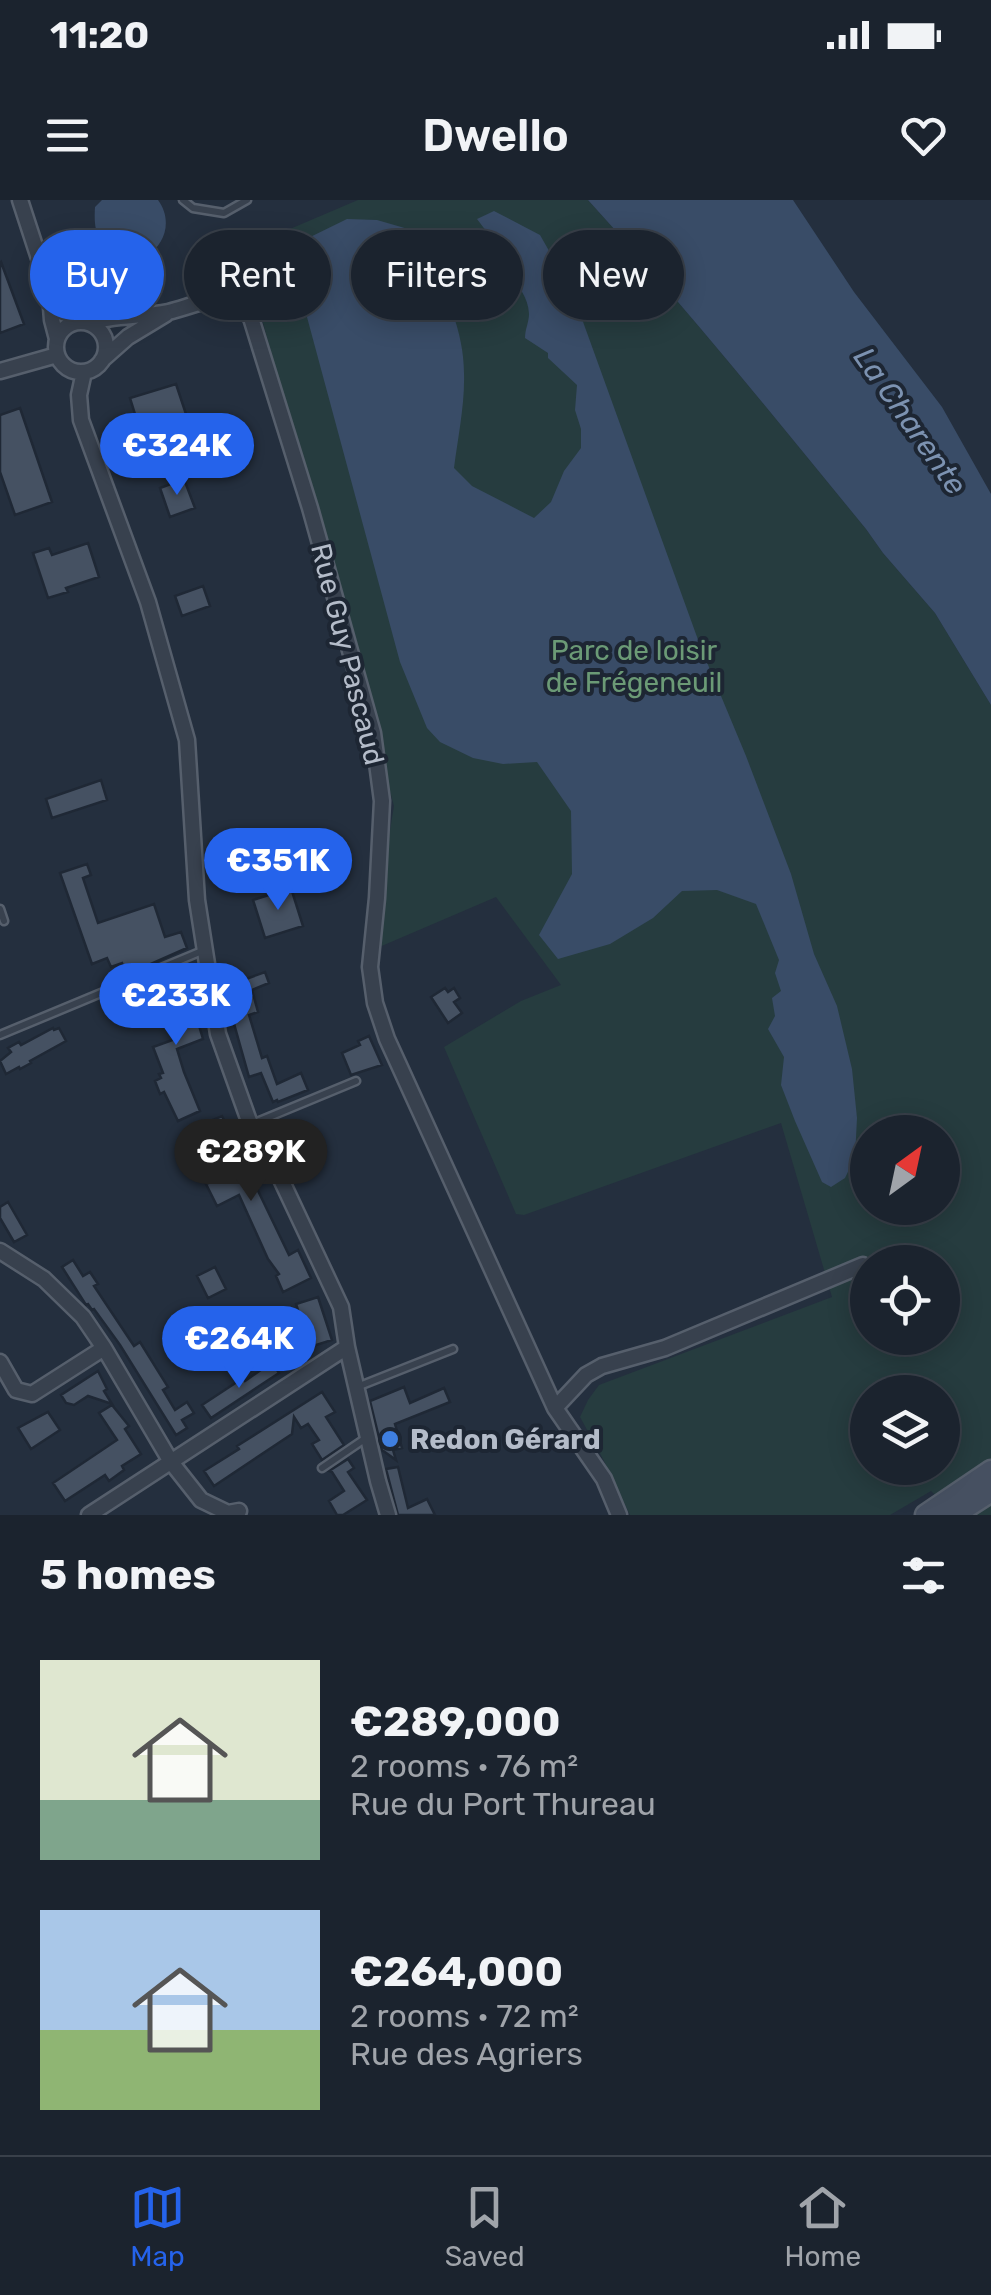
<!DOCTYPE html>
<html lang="en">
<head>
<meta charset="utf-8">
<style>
  :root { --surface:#1b232e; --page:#282f3a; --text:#f1f3f6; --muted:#a0a4aa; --line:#39404a; --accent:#2563eb }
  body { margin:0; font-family:Rubik,sans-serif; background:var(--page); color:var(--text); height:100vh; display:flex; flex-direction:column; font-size:38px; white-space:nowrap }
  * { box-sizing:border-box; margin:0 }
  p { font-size:32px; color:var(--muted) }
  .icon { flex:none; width:55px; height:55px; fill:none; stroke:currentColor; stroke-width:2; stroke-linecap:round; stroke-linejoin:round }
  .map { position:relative; height:1315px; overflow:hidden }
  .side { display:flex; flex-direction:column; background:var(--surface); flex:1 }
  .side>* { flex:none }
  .hud { position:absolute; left:30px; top:30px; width:932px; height:90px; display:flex; gap:20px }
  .needle { width:65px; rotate:33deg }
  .fabs { position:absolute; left:850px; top:915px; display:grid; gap:20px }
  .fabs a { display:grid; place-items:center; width:110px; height:110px; border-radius:50%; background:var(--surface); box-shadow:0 5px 25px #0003,0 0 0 2px var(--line); font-size:50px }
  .price { position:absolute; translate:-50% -85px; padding:0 22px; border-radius:35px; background:var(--accent); color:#fff; font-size:32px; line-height:65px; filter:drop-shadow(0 2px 5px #0008) }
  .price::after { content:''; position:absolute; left:50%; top:60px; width:30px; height:22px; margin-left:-15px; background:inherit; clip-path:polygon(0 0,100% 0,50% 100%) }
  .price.selected { background:#222; color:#fff }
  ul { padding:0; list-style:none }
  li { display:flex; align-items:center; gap:30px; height:250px; padding:0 40px }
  li span { display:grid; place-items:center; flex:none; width:280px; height:200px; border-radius:0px; color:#555 }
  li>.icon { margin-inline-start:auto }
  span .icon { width:120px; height:120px; fill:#fffc; stroke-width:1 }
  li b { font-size:42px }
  h2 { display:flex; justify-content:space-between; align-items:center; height:120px; padding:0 40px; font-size:42px }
  .chip { padding:0 35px; border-radius:45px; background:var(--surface); box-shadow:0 5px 25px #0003,0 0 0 2px var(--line); font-size:35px; line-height:90px }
  .chip.selected { background:var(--accent); color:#fff }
  .status { display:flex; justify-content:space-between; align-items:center; height:70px; padding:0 50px; background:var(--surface); direction:ltr }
  .status svg { height:28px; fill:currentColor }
  header { display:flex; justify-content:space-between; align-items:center; height:130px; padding:0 40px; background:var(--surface); font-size:45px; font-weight:600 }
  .tab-bar { display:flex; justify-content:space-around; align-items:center; height:140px; border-top:2px solid var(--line); background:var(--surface); font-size:28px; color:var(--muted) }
  .tab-bar a { display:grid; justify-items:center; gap:5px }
  .tab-bar .selected { color:var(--accent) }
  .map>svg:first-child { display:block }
</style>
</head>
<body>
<div class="status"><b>11:20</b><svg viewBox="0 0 49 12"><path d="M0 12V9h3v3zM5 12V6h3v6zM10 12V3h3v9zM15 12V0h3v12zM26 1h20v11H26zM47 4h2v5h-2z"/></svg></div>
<header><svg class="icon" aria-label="menu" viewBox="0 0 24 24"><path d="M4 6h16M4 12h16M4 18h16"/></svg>Dwello<svg class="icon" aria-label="heart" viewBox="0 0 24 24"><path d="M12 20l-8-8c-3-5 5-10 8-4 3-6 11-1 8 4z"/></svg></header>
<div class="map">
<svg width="991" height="1315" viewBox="0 0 991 1315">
  <rect width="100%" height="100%" fill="#242f3e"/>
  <path fill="#263c3f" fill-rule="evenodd" d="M 358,0 L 588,0 C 685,106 775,218 866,329 L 883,353 L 935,413 L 991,505 L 991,1315 L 956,1315 L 931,1291 L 890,1315 L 630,1315 L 603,1259 L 580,1217 L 588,1200 L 599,1185 L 832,1097 L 781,923 L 524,1015 L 516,1014 L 444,847 L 521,801 L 561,785 L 496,697 L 370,751 L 394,606 L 243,49 ZM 868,932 L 942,932 L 942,1008 L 868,1008 ZM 868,1062 L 942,1062 L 942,1138 L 868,1138 ZM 868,1192 L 942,1192 L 942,1268 L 868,1268 Z"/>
  <path fill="#394c67" d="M 102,0 L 158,0 C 173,20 166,48 141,58 C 136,60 129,60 124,61 C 100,44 93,37 95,7 Z
    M 588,0 L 793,0 L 854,92 L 942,207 L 991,294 L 991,505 L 935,413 L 883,353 L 866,329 C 775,218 685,106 588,0 Z
    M 494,11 L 540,35 L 560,70 L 582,119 L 701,448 L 746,556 L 791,674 L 814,754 L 837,806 L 852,869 L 857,918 L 855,957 L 845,978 L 831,987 L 822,982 L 795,921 L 781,885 L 784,857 L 768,829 L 775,816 L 772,798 L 781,791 L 775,773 L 779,760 L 756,704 L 717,690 L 682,691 L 653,718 L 610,744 L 558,759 L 539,735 L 572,674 L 571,611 L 537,562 L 503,564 L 473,558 L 440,542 L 427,528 L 400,462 L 297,80 L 294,58 L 298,43 L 347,19 L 377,20 L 415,31 C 437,74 464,123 464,173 C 465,204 458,237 454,268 L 472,286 L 534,318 L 551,302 L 564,271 L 581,248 L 581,229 L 575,210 L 577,185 L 548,158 L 548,153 L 525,138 C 525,129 529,122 529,114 C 528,89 507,76 494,58 L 499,48 L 477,19 Z"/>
  <path fill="#455162" stroke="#1f2835" stroke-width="2.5" d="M 1,62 L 24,124 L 0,133 L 0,63 Z
    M 176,184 L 186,214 L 139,227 L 130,198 Z
    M 20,208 L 52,302 L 15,315 L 0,272 L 0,215 Z
    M 184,279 L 195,308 L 170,317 L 160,288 Z
    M 88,343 L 99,377 L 66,388 L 68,392 L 48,398 L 33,353 L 49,348 L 52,355 Z
    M 203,386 L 210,406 L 182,416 L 175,396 Z
    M 101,580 L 107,600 L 52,618 L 46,599 Z
    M 87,664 L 91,675 L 83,678 L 98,723 L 154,704 L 165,737 L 181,732 L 187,748 L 126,775 L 122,763 L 111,767 L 107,758 L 92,764 L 60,673 Z
    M 291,688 L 303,726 L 265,738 L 253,700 Z
    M 169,772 L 176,790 L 190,785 L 195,800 L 192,802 L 203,839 L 177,849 L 184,872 L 200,911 L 178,921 L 164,892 L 160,894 L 155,881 L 161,878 L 159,874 L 163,873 L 153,847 L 178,838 L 171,821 L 184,816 L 176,794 L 168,797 L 164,787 L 154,791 L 152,786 L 126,796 L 124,791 Z
    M 265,772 L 269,783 L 252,790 L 258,812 L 249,815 L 262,858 L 267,856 L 277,884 L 301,873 L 308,890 L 278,902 L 277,900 L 273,902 L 261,873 L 249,877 L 229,806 L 242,802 L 235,783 Z
    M 445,788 L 448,792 L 454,788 L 460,798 L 454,802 L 462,813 L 448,823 L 431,797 Z
    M 53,828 L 54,830 L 59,828 L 66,841 L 30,861 L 31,863 L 20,869 L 19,867 L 6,874 L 0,861 L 11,852 L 8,848 L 19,842 L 21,845 Z
    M 369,836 L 382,865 L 351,875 L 342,853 L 360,845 L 358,841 Z
    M 222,916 L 289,1055 L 298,1050 L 311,1078 L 283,1092 L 276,1076 L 279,1074 L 268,1059 L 239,995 L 217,1006 L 206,984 L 223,976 L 201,925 Z
    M 292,922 L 302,944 L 296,947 L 309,973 L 294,980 L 285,960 L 290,958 L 277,928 Z
    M 8,1002 L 27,1035 L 14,1042 L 0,1018 L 0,1007 Z
    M 73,1060 L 83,1076 L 90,1072 L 98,1084 L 94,1086 L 134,1146 L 140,1142 L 168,1187 L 163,1190 L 175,1210 L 187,1202 L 194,1213 L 182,1220 L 187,1228 L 176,1235 L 120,1145 L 94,1109 L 92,1110 L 88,1104 L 86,1105 L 62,1067 Z
    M 215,1067 L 226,1089 L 208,1098 L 197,1076 Z
    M 318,1097 L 332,1140 L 310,1147 L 296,1104 Z
    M 272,1162 L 279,1173 L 211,1218 L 202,1205 L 243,1178 L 245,1181 Z
    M 98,1171 L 107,1189 L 104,1191 L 112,1204 L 88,1196 L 74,1205 L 66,1203 L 61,1195 Z
    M 404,1187 L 410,1203 L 444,1188 L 450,1202 L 395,1224 L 402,1248 L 393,1250 L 396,1260 L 382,1250 L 370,1201 Z
    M 322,1192 L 335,1212 L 326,1217 L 344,1245 L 322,1260 L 312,1244 L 319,1240 L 308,1224 L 301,1228 L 294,1217 L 292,1234 L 214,1286 L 204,1271 L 239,1249 L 237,1246 Z
    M 112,1205 L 129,1226 L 125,1229 L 141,1254 L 122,1266 L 124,1270 L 109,1281 L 105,1275 L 65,1301 L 53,1283 L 117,1240 L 99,1213 Z
    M 48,1212 L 60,1230 L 31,1249 L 18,1228 Z
    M 348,1259 L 354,1268 L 348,1272 L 367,1300 L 343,1315 L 337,1315 L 329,1301 L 344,1291 L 332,1272 L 329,1271 Z
    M 398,1267 L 408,1308 L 427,1299 L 435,1315 L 398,1315 L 386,1269 Z"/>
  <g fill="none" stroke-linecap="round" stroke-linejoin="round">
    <defs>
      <path id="lane" d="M 183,0 L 193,8 L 224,13 L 247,0
        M 0,709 L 4,721
        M 0,835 L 202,751
        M 252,924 L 356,881
        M 357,1187 L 453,1149
        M 322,1268 L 366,1238"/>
      <path id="street" d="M 20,0 L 49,89 L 62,111 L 80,122
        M 50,95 L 52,120 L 57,139
        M56 147a25 25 0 1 1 50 0a25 25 0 1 1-50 0Z
        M 88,123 C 113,115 142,117 168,112 C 187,108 205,98 224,101 C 236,103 244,108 251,118 L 310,308 L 373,533 L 382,601 L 377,698 L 370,767 L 375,803 L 387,839 L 398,863 L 555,1208 L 604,1279 L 619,1315
        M 102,160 L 128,137 L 166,114
        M 0,171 L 57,155
        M 84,172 L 79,195 L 81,220 L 148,402 L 187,540 L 197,700 L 218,834 L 249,921 L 278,973 L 341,1107 L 347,1147 L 378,1281 L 388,1315
        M 0,1051 L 44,1079 L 83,1117 L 104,1148 L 171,1262 L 201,1300 L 228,1313 L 239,1311
        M 0,1162 L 16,1190 L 32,1194 L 104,1148
        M 555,1208 L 586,1175 L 602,1166 L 665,1148 L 863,1065
        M 89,1315 L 347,1147"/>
      <path id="secondary" d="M 926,1315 L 991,1271
        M 954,1315 L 991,1291"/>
    </defs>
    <use href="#lane" stroke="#565f6c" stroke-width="11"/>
    <use href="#street" stroke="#565f6c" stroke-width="19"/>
    <use href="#secondary" stroke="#565f6c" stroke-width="25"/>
    <use href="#lane" stroke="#38414e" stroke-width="6"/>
    <use href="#street" stroke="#38414e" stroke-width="14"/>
    <use href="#secondary" stroke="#465061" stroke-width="20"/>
  </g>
  <circle fill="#3f7fe0" stroke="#1d2633" stroke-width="4" cx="390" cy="1239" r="10"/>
  <g text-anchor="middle" stroke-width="8" stroke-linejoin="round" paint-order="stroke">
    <g font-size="28" fill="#6b9a76" stroke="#1d2633">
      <text x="634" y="460">Parc de loisir<tspan x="634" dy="32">de Frégeneuil</tspan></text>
    </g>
    <g font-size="28" fill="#b4bcc9" stroke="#1d2633">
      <text transform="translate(348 454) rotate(76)" y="10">Rue Guy Pascaud</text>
    </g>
    <g font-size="28" font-weight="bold" fill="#b4bcc9" stroke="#1d2633" text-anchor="start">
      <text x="410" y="1249">Redon Gérard</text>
    </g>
    <g font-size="30" font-style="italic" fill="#7c92b1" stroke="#1d2633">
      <text transform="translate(910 221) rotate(55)" y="10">La Charente</text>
    </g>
  </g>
</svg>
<div class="fabs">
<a><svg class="needle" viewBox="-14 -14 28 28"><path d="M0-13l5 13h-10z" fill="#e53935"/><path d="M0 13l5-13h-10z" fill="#a0a4aa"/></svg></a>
<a><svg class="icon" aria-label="locate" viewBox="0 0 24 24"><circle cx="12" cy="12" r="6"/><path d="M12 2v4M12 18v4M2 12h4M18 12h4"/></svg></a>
<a><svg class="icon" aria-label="layers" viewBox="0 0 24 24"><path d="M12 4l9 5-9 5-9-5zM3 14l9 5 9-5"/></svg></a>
</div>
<b class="price" style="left:177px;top:298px">€324K</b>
<b class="price" style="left:278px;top:713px">€351K</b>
<b class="price" style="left:176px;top:848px">€233K</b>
<b class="price selected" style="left:251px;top:1004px">€289K</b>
<b class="price" style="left:239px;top:1191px">€264K</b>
<div class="hud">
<a class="chip selected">Buy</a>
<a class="chip">Rent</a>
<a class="chip">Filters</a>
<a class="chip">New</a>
</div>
</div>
<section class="side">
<h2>5 homes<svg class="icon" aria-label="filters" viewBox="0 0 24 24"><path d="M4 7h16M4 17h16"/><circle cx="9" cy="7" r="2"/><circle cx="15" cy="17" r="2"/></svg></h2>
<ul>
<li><span style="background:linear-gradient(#dfe7d0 70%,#7fa58c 0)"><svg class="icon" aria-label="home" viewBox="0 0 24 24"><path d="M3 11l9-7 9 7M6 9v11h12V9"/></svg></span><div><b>€289,000</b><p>2 rooms · 76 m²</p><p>Rue du Port Thureau</p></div></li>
<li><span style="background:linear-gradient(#a9c7e8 60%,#8fb573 0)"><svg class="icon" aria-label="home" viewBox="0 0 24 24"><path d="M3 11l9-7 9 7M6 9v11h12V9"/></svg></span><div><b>€264,000</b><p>2 rooms · 72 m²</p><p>Rue des Agriers</p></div></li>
</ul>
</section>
<nav class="tab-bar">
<a class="selected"><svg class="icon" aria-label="map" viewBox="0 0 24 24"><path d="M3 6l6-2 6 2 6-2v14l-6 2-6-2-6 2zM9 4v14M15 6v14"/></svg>Map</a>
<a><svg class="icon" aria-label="saved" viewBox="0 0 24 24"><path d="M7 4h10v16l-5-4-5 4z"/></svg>Saved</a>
<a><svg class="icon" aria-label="home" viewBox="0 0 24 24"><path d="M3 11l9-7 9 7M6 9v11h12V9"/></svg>Home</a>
</nav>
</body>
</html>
